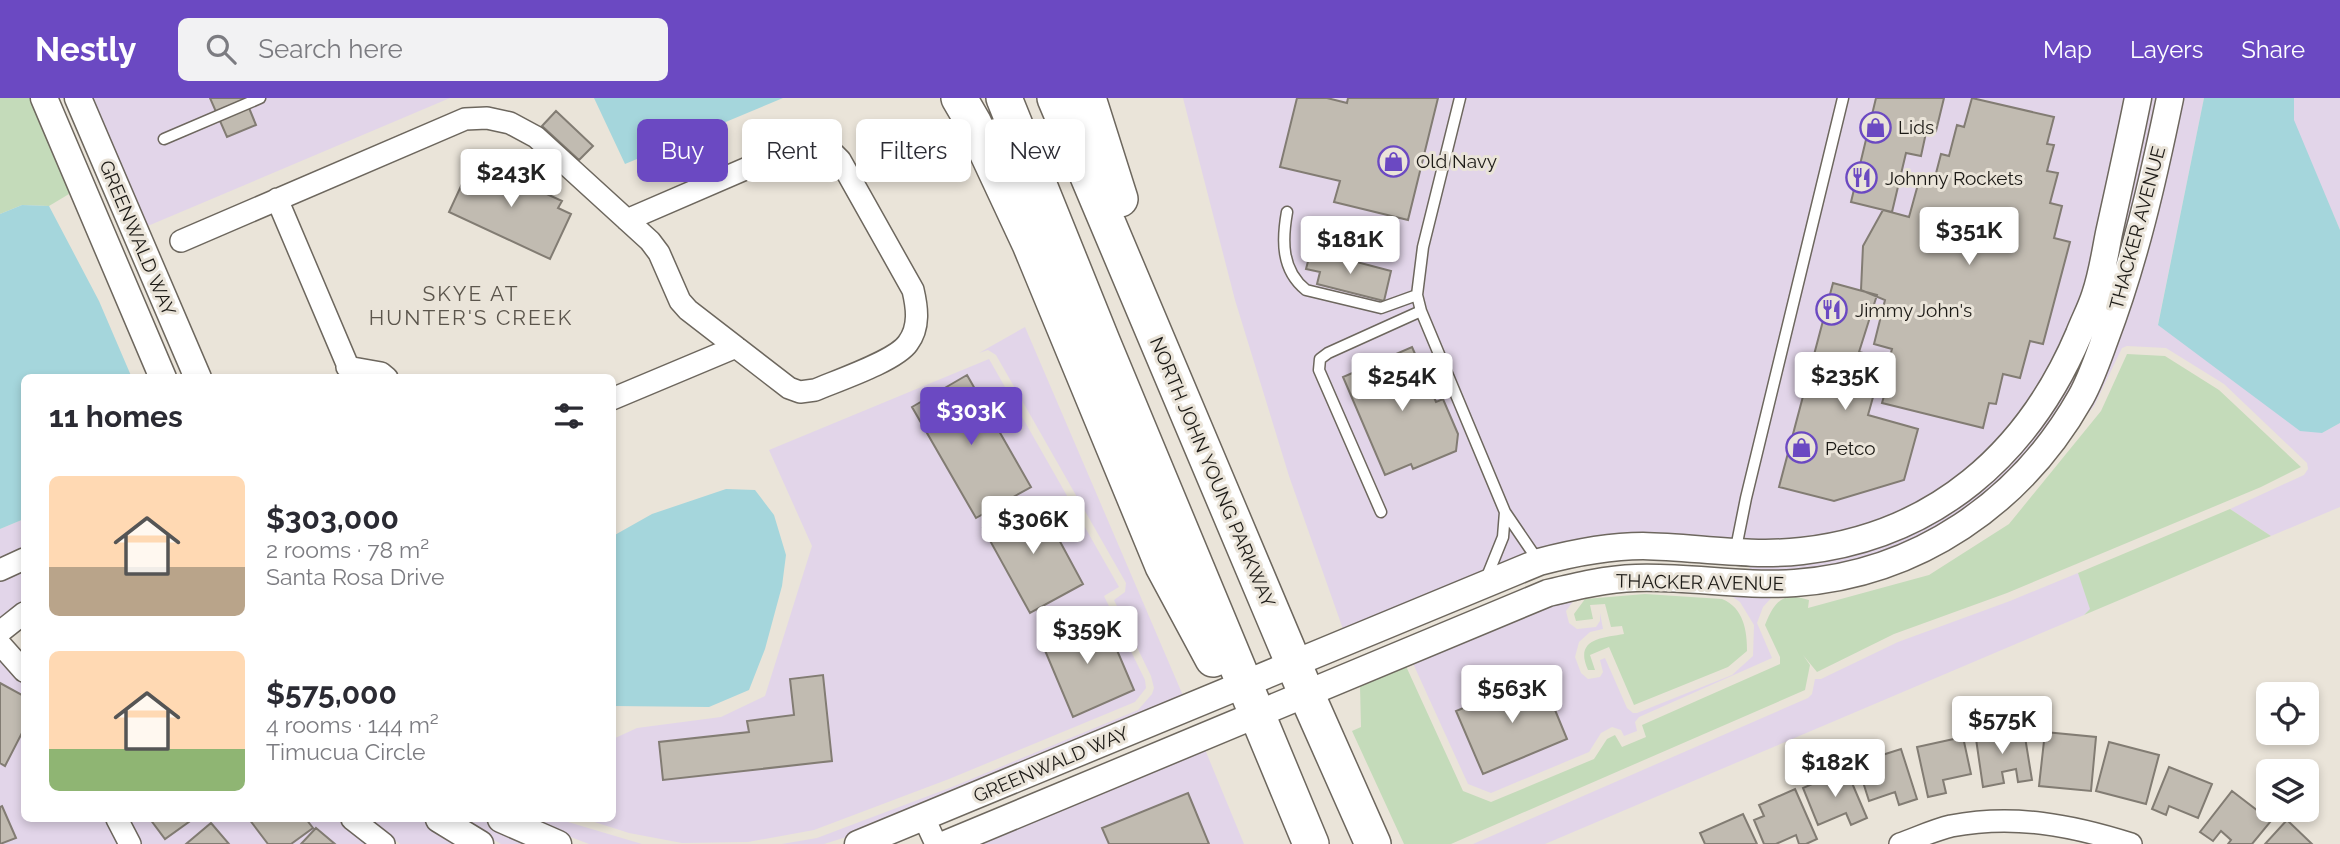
<!DOCTYPE html>
<html lang="en">
<head>
<meta charset="utf-8">
<style>
  :root { --surface:#fff; --page:#f2f2f3; --text:#2b2b33; --muted:#7c7c81; --accent:#6b49c2 }
  body { margin:0; font-family:Raleway,sans-serif; background:var(--page); color:var(--text); height:100vh; display:flex; flex-direction:column; font-size:26px; white-space:nowrap }
  * { box-sizing:border-box; margin:0 }
  p { font-size:23px; color:var(--muted) }
  .icon { flex:none; width:38px; height:38px; fill:none; stroke:currentColor; stroke-width:2; stroke-linecap:round; stroke-linejoin:round }
  .map { position:relative; flex:1; overflow:hidden }
  .panel { position:absolute; left:21px; top:276px; width:595px; height:448px; display:flex; flex-direction:column; background:var(--surface); border-radius:10px; box-shadow:0 4px 10px #0003 }
  .panel>* { flex:none }
  .guide { position:absolute; left:637px; top:21px; width:665px; height:63px; display:flex; gap:14px }
  .fabs { position:absolute; left:2256px; top:584px; display:grid; gap:14px }
  .fabs a { display:grid; place-items:center; width:63px; height:63px; border-radius:10px; background:var(--surface); box-shadow:0 4px 10px #0003; font-size:35px }
  .price { position:absolute; translate:-50% -60px; padding:0 16px; border-radius:7px; background:#fff; color:#222; font-size:23px; line-height:46px; filter:drop-shadow(0 2px 4px #0008) }
  .price::after { content:''; position:absolute; left:50%; top:42px; width:21px; height:16px; margin-left:-10px; background:inherit; clip-path:polygon(0 0,100% 0,50% 100%) }
  .price.on { background:var(--accent); color:#fff }
  ul { padding:0; list-style:none }
  li { display:flex; align-items:center; gap:21px; height:175px; padding:0 28px }
  li span { display:grid; place-items:center; flex:none; width:196px; height:140px; border-radius:10px; color:#555 }
  li>.icon { margin-inline-start:auto }
  span .icon { width:84px; height:84px; fill:#fffc; stroke-width:1 }
  li b { font-size:30px }
  h2 { display:flex; justify-content:space-between; align-items:center; height:84px; padding:0 28px; font-size:30px }
  .pill { padding:0 24px; border-radius:10px; background:var(--surface); box-shadow:0 4px 10px #0003; font-size:24px; line-height:63px }
  .pill.on { background:var(--accent); color:#fff }
  header { display:flex; align-items:center; gap:42px; box-sizing:border-box; height:98px; padding:0 35px; background:var(--accent); color:#fff }
  header strong { font-size:33px }
  nav { display:flex; gap:38px; margin-inline-start:auto; font-size:24px }
  .search { width:490px; height:63px; background:var(--page); display:flex; align-items:center; gap:18px; box-sizing:border-box; padding:0 24px; border-radius:10px; color:var(--muted); font-size:26px }
  .map>svg:first-child { display:block }
</style>
</head>
<body>
<header>
<strong>Nestly</strong>
<div class="search"><svg class="icon" aria-label="search" viewBox="0 0 24 24"><circle cx="10" cy="10" r="6"/><path d="M15 15l6 6"/></svg>Search here</div>
<nav><a>Map</a><a>Layers</a><a>Share</a></nav>
</header>
<div class="map">
<svg width="2340" height="746" viewBox="0 0 2340 746">
  <rect width="100%" height="100%" fill="#eae4d9"/>
  <path fill="#e2d5e9" d="M 89,0 L 450,0 L 143,130 Z
    M 1183,0 L 2128,0 L 2087,193 L 2031,306 L 1955,385 L 1874,425 L 1800,443 L 1741,445 L 1641,438 L 1344,534 L 1289,378 L 1235,202 Z
    M 2147,0 L 2160,0 L 2129,138 L 2074,292 L 2024,364 L 1977,406 L 1894,453 L 1843,469 L 1751,476 L 1748,464 L 1845,454 L 2046,319 Z
    M 2179,0 L 2204,0 L 2158,226 L 2322,335 L 2340,325 L 2340,409 L 2271,438 L 2230,411 L 2304,377 L 2308,371 L 2307,365 L 2224,286 L 2166,250 L 2127,248 L 2122,250 L 2094,308 L 2051,361 Z
    M 2294,0 L 2340,0 L 2340,132 L 2293,22 Z
    M 1025,229 L 1184,600 L 872,731 L 824,746 L 782,746 L 817,740 L 952,689 L 1138,612 L 1152,596 L 1154,590 L 1151,578 L 1114,502 L 1125,494 L 1126,485 L 996,257 L 988,252 L 979,255 Z
    M 989,261 L 1119,489 L 1104,498 L 1145,582 L 1146,590 L 1135,604 L 949,681 L 814,732 L 748,744 L 682,745 L 629,735 L 585,721 L 612,721 L 613,641 L 637,630 L 721,619 L 765,598 L 812,448 L 769,352 Z
    M 24,421 L 24,450 L 0,461 L 0,431 Z
    M 24,472 L 24,504 L 16,507 L 0,521 L 0,483 Z
    M 2078,475 L 2091,511 L 2084,517 L 1545,746 L 1473,746 L 1808,600 L 1812,596 L 1815,581 L 1821,581 L 1898,544 L 2010,503 Z
    M 1727,495 L 1738,496 L 1740,498 L 1775,496 L 1763,509 L 1757,525 L 1772,560 L 1639,619 L 1635,624 L 1637,633 L 1624,638 L 1621,632 L 1612,629 L 1601,635 L 1589,654 L 1491,695 L 1468,686 L 1411,561 L 1577,498 L 1566,513 L 1569,525 L 1577,531 L 1596,529 L 1600,523 L 1600,515 L 1603,531 L 1590,534 L 1579,544 L 1575,559 L 1581,575 L 1588,581 L 1600,579 L 1603,574 L 1600,562 L 1605,560 L 1627,610 L 1633,615 L 1637,615 L 1732,577 L 1753,558 L 1754,527 L 1740,504 Z
    M 0,559 L 24,586 L 24,721 L 107,721 L 120,746 L 0,746 Z
    M 1204,649 L 1244,746 L 972,746 Z
    M 127,721 L 338,721 L 369,746 L 141,746 Z
    M 367,721 L 423,721 L 461,746 L 400,746 Z
    M 456,721 L 482,721 L 531,746 L 501,746 Z
    M 523,721 L 558,721 L 642,746 L 589,746 Z"/>
  <path fill="#c4dbba" d="M 0,0 L 34,0 L 74,93 L 49,108 L 22,107 L 0,116 Z
    M 2127,256 L 2165,258 L 2219,292 L 2301,369 L 2261,389 L 2007,495 L 1894,536 L 1817,574 L 1803,557 L 1810,567 L 1805,592 L 1451,746 L 1404,746 L 1352,633 L 1361,629 L 1360,588 L 1405,566 L 1463,693 L 1491,704 L 1594,661 L 1607,641 L 1615,637 L 1622,649 L 1646,639 L 1642,627 L 1780,566 L 1780,559 L 1765,527 C 1775,502 1783,494 1809,502 L 1808,510 L 1929,477 L 2009,426 L 2101,313 Z
    M 2230,411 L 2271,438 L 2084,517 L 2090,511 L 2078,475 Z
    M 1645,496 L 1722,501 C 1744,510 1747,533 1747,553 L 1728,569 L 1634,607 L 1609,549 L 1590,557 L 1595,572 L 1588,572 C 1574,541 1601,540 1624,536 L 1622,528 L 1611,529 L 1605,506 L 1590,507 L 1593,521 L 1576,523 L 1574,516 L 1585,501 Z"/>
  <path fill="#a5d6dc" d="M 594,0 L 783,0 L 625,66 Z
    M 2204,0 L 2294,0 L 2294,22 L 2340,132 L 2340,325 L 2322,335 L 2300,333 L 2158,227 Z
    M 22,107 L 49,108 L 99,203 L 132,280 L 24,280 L 24,421 L 0,431 L 0,116 Z
    M 726,391 L 755,392 L 774,417 L 786,457 L 782,488 L 765,551 L 749,592 L 709,609 L 613,608 L 613,438 L 652,416 Z"/>
  <path fill="#c1bbb1" stroke="#827c73" stroke-width="2" d="M 210,0 L 245,0 L 256,27 L 227,39 Z
    M 1297,0 L 1327,0 L 1347,5 L 1348,0 L 1438,0 L 1408,122 L 1334,104 L 1340,83 L 1280,69 Z
    M 1876,0 L 1944,0 L 1936,33 L 1927,30 L 1921,58 L 1906,55 L 1892,114 L 1851,104 Z
    M 1972,0 L 2054,19 L 2047,46 L 2054,47 L 2047,73 L 2058,75 L 2050,105 L 2062,108 L 2054,140 L 2070,144 L 2043,246 L 2030,243 L 2020,280 L 2003,276 L 1996,306 L 1989,305 L 1983,330 L 1882,305 L 1890,277 L 1885,276 L 1892,251 L 1874,246 L 1885,202 L 1861,192 L 1863,148 L 1883,112 L 1909,119 L 1920,79 L 1934,83 L 1941,56 L 1949,58 L 1957,27 L 1964,29 Z
    M 556,13 L 593,48 L 579,62 L 542,28 Z
    M 473,62 L 562,103 L 558,110 L 571,116 L 550,161 L 449,114 Z
    M 1311,152 L 1391,173 L 1384,203 L 1317,186 L 1320,174 L 1306,171 Z
    M 1833,185 L 1877,197 L 1859,254 L 1884,260 L 1868,317 L 1918,331 L 1904,382 L 1834,403 L 1779,389 Z
    M 1412,249 L 1436,304 L 1443,301 L 1458,336 L 1456,353 L 1413,371 L 1411,366 L 1385,377 L 1343,279 Z
    M 967,277 L 1031,389 L 976,420 L 912,309 Z
    M 1037,401 L 1083,486 L 1030,515 L 983,430 Z
    M 1102,517 L 1134,592 L 1073,619 L 1041,543 Z
    M 823,577 L 832,663 L 663,682 L 659,644 L 749,634 L 747,623 L 794,617 L 790,581 Z
    M 1541,578 L 1567,641 L 1483,676 L 1456,613 Z
    M 0,585 L 24,598 L 24,631 L 5,668 L 0,665 Z
    M 2010,629 L 2012,641 L 2025,639 L 2032,682 L 2018,684 L 2016,671 L 2002,674 L 2004,685 L 1983,689 L 1975,634 Z
    M 2045,634 L 2096,639 L 2091,693 L 2039,688 Z
    M 1963,639 L 1971,676 L 1943,682 L 1946,695 L 1928,699 L 1917,649 Z
    M 2109,644 L 2159,657 L 2146,706 L 2096,693 Z
    M 1901,651 L 1917,701 L 1899,707 L 1895,694 L 1869,703 L 1857,665 Z
    M 2169,669 L 2212,686 L 2198,720 L 2169,708 L 2166,717 L 2152,711 Z
    M 1846,671 L 1867,720 L 1851,727 L 1846,715 L 1818,727 L 1803,690 Z
    M 1795,691 L 1817,741 L 1806,746 L 1799,746 L 1796,737 L 1776,746 L 1764,746 L 1754,722 L 1764,718 L 1759,707 Z
    M 2232,693 L 2271,723 L 2252,746 L 2228,746 L 2231,742 L 2221,733 L 2213,743 L 2200,734 Z
    M 1188,695 L 1209,746 L 1109,746 L 1102,730 Z
    M 2,708 L 16,740 L 0,746 L 0,709 Z
    M 1743,716 L 1757,746 L 1705,746 L 1700,735 Z
    M 150,721 L 193,721 L 165,741 Z
    M 249,721 L 306,721 L 313,730 L 291,746 L 268,746 Z
    M 2287,722 L 2312,746 L 2265,746 Z
    M 211,725 L 229,746 L 186,746 Z
    M 316,730 L 335,746 L 301,746 Z"/>
  <g fill="none" stroke-linecap="round" stroke-linejoin="round">
    <defs>
      <path id="service" d="M 1460,0 L 1423,149 L 1417,197 L 1421,213 L 1505,414 L 1539,464
        M 164,41 L 260,0
        M 1287,114 C 1282,142 1281,172 1306,192 L 1381,210 L 1417,197
        M 1381,414 L 1319,272 L 1320,261 L 1328,255 L 1421,213
        M 1735,455 L 1746,400 L 1843,0
        M 1486,481 L 1503,439 L 1505,414"/>
      <path id="minor" d="M 277,101 L 353,280
        M 181,143 L 465,21 L 487,20 L 510,25 L 536,39 L 650,143 L 659,155 L 680,203 L 688,212 L 789,290 L 800,294 L 815,292 C 836,283 896,263 908,245 C 920,229 917,209 913,192 L 840,62 C 828,49 821,44 803,46 L 627,122
        M 347,269 L 381,275 L 387,280
        M 612,301 L 736,249
        M 0,472 L 24,461
        M 0,534 L 24,515
        M 0,546 L 24,573
        M 924,720 L 936,746
        M 117,721 L 130,746
        M 352,721 L 384,746
        M 1900,746 C 1917,740 1934,732 1951,728 C 2014,716 2071,727 2131,746"/>
      <path id="tertiary" d="M 44,0 L 163,280
        M 78,0 L 198,280
        M 439,721 L 480,746
        M 501,721 L 558,746
        M 858,746 L 1539,464 C 1573,455 1608,448 1643,448 C 1696,449 1749,459 1802,453 C 1935,438 2028,356 2079,236 C 2084,223 2091,210 2095,197 C 2102,177 2105,155 2109,135 C 2119,90 2129,45 2138,0
        M 946,746 L 1548,495 C 1577,488 1606,481 1636,480 C 1689,478 1742,489 1795,485 C 1918,476 2021,405 2081,299 C 2091,281 2098,260 2105,241 C 2135,162 2153,82 2170,0"/>
      <path id="trunk" d="M 959,0 L 973,24 L 1030,146 L 1163,468 L 1213,561
        M 1004,0 L 1102,243 L 1311,746
        M 1055,0 L 1306,595 L 1373,746
        M 1088,0 L 1120,101"/>
    </defs>
    <use href="#service" stroke="#6d675e" stroke-width="13"/>
    <use href="#minor" stroke="#6d675e" stroke-width="24"/>
    <use href="#tertiary" stroke="#6d675e" stroke-width="29"/>
    <use href="#trunk" stroke="#6d675e" stroke-width="38"/>
    <use href="#service" stroke="#fff" stroke-width="10"/>
    <use href="#minor" stroke="#fff" stroke-width="21"/>
    <use href="#tertiary" stroke="#fff" stroke-width="26"/>
    <use href="#trunk" stroke="#fff" stroke-width="35"/>
  </g>
  <defs>
    <symbol id="shop-ring" viewBox="-11 -11 22 22"><circle r="9.5" fill="#eae4d9" stroke="#6b49c2" stroke-width="1.5"/><path d="M-5-2.5h2.3a2.7 3.5 0 0 1 5.4 0H5L5.5 6h-11ZM-1.5-2.5h3a1.5 2.3 0 0 0-3 0Z" fill="#6b49c2"/></symbol>
    <symbol id="restaurant-ring" viewBox="-11 -11 22 22"><circle r="9.5" fill="#eae4d9" stroke="#6b49c2" stroke-width="1.5"/><path d="M-5-6h1v4h1v-4h1v4h1v-4h1v5L-1.5 .5V6h-2V.5L-5-1ZM5-6V6H3V1.5H1.5Q1.5-4 5-6Z" fill="#6b49c2"/></symbol>
  </defs>
  <g fill-rule="evenodd">
    <use href="#shop-ring" x="1858" y="12" width="35" height="35"/>
    <use href="#shop-ring" x="1376" y="46" width="35" height="35"/>
    <use href="#restaurant-ring" x="1844" y="62" width="35" height="35"/>
    <use href="#restaurant-ring" x="1814" y="194" width="35" height="35"/>
    <use href="#shop-ring" x="1784" y="332" width="35" height="35"/>
  </g>
  <g text-anchor="middle" stroke-width="6" stroke-linejoin="round" paint-order="stroke">
    <g font-size="19" fill="#1c1a16" stroke="#eae4d9" text-anchor="start">
      <text x="1898" y="36">Lids</text>
      <text x="1416" y="70">Old Navy</text>
      <text x="1885" y="87">Johnny Rockets</text>
      <text x="1855" y="219">Jimmy John's</text>
      <text x="1825" y="357">Petco</text>
    </g>
    <g font-size="19" fill="#1c1a16" stroke="#eae4d9">
      <text transform="translate(2137 130) rotate(-75)" y="7">THACKER AVENUE</text>
      <text transform="translate(138 140) rotate(67)" y="7">GREENWALD WAY</text>
      <text transform="translate(1213 374) rotate(67)" y="7">NORTH JOHN YOUNG PARKWAY</text>
      <text transform="translate(1700 484) rotate(1)" y="7">THACKER AVENUE</text>
      <text transform="translate(1051 666) rotate(-23)" y="7">GREENWALD WAY</text>
    </g>
    <g font-size="21" letter-spacing="2" fill="#5b554c" stroke="#eae4d9">
      <text x="471" y="203">SKYE AT<tspan x="471" dy="24">HUNTER'S CREEK</tspan></text>
    </g>
  </g>
</svg>
<div class="fabs">
<a><svg class="icon" aria-label="locate" viewBox="0 0 24 24"><circle cx="12" cy="12" r="6"/><path d="M12 2v4M12 18v4M2 12h4M18 12h4"/></svg></a>
<a><svg class="icon" aria-label="layers" viewBox="0 0 24 24"><path d="M12 4l9 5-9 5-9-5zM3 14l9 5 9-5"/></svg></a>
</div>
<b class="price" style="left:511px;top:111px">$243K</b>
<b class="price" style="left:1969px;top:169px">$351K</b>
<b class="price" style="left:1350px;top:178px">$181K</b>
<b class="price" style="left:1845px;top:314px">$235K</b>
<b class="price" style="left:1402px;top:315px">$254K</b>
<b class="price on" style="left:971px;top:349px">$303K</b>
<b class="price" style="left:1033px;top:458px">$306K</b>
<b class="price" style="left:1087px;top:568px">$359K</b>
<b class="price" style="left:1512px;top:627px">$563K</b>
<b class="price" style="left:2002px;top:658px">$575K</b>
<b class="price" style="left:1835px;top:701px">$182K</b>
<div class="guide">
<a class="pill on">Buy</a>
<a class="pill">Rent</a>
<a class="pill">Filters</a>
<a class="pill">New</a>
</div>
<section class="panel">
<h2>11 homes<svg class="icon" aria-label="filters" viewBox="0 0 24 24"><path d="M4 7h16M4 17h16"/><circle cx="9" cy="7" r="2"/><circle cx="15" cy="17" r="2"/></svg></h2>
<ul>
<li><span style="background:linear-gradient(#ffd9b3 65%,#b9a48a 0)"><svg class="icon" aria-label="home" viewBox="0 0 24 24"><path d="M3 11l9-7 9 7M6 9v11h12V9"/></svg></span><div><b>$303,000</b><p>2 rooms · 78 m²</p><p>Santa Rosa Drive</p></div></li>
<li><span style="background:linear-gradient(#ffd9b3 70%,#8fb573 0)"><svg class="icon" aria-label="home" viewBox="0 0 24 24"><path d="M3 11l9-7 9 7M6 9v11h12V9"/></svg></span><div><b>$575,000</b><p>4 rooms · 144 m²</p><p>Timucua Circle</p></div></li>
</ul>
</section>
</div>
</body>
</html>
